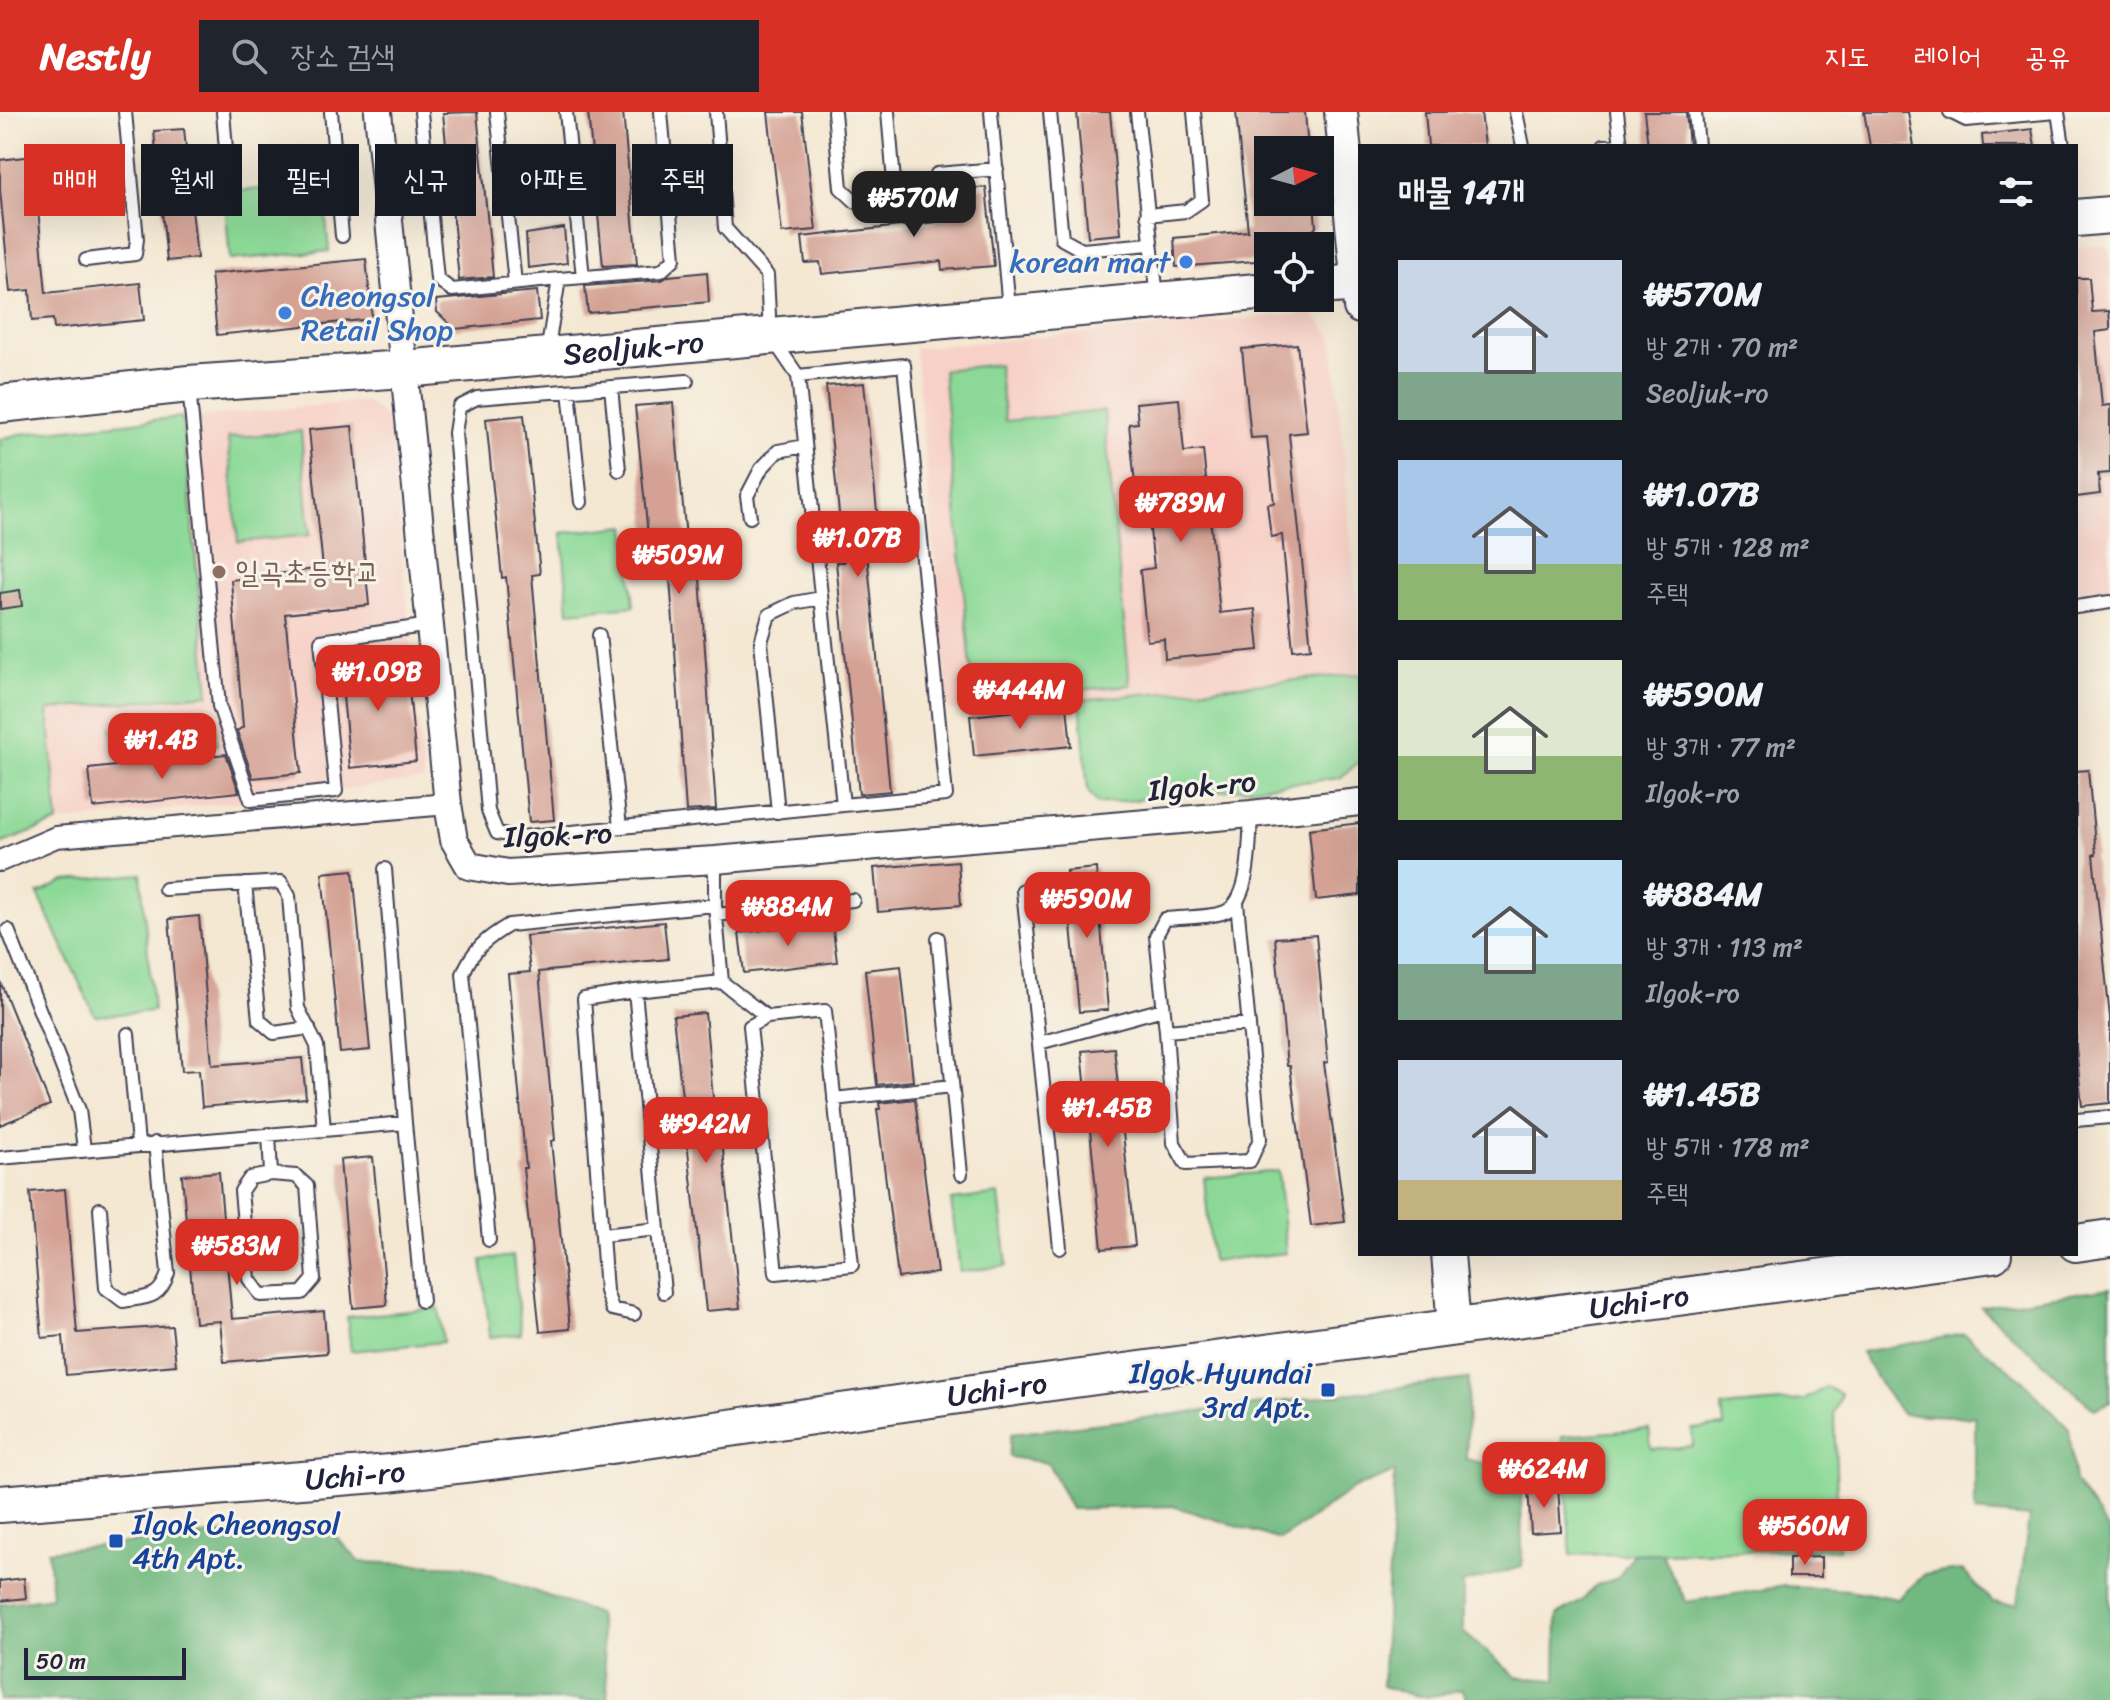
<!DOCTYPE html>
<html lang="ko">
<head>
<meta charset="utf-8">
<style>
  :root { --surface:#171b24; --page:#20242c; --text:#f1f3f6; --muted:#9ea1a6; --accent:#d93025 }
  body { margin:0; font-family:Sriracha,"Poor Story",sans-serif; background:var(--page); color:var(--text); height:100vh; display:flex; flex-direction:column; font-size:30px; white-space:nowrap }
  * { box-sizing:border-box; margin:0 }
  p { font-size:26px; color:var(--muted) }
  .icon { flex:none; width:44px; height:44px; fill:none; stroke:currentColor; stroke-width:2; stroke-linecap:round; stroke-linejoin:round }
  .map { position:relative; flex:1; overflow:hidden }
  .details { position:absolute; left:1358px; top:32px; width:720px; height:1112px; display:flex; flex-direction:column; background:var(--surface); border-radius:0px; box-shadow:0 8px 32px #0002 }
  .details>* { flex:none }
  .hud { position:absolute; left:24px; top:32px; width:760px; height:72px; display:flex; gap:16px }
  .needle { width:52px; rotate:84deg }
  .buttons { position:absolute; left:1254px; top:24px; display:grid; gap:16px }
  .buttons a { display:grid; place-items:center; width:80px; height:80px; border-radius:0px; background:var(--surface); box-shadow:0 8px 32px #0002; font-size:40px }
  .scale { position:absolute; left:24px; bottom:20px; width:162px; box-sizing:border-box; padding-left:8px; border:4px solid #22223b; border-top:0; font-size:22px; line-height:28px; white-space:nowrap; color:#22223b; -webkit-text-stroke:6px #f7f3e8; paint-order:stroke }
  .price { position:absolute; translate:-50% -68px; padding:0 18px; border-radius:16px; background:var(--accent); color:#fff; font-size:26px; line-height:52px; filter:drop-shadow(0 2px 4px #0008) }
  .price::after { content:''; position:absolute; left:50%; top:48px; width:24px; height:18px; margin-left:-12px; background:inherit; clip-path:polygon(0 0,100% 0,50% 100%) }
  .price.on { background:#222; color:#fff }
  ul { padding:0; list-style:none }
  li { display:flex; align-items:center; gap:24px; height:200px; padding:0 40px }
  li span { display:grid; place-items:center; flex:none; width:224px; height:160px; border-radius:0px; color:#555 }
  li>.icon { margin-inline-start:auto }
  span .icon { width:96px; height:96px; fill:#fffc; stroke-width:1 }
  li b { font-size:34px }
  h2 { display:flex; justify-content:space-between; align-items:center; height:96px; padding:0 40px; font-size:34px }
  .tag { padding:0 28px; border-radius:0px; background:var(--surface); box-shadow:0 8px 32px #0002; font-size:28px; line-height:72px }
  .tag.on { background:var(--accent); color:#fff }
  header { display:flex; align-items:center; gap:48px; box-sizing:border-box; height:112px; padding:0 40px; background:var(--accent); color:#fff }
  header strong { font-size:38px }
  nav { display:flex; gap:44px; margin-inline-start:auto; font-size:28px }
  .search { width:560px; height:72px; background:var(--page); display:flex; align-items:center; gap:20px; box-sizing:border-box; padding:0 28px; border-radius:0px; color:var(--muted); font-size:30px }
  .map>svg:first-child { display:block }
</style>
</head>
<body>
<header>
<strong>Nestly</strong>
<div class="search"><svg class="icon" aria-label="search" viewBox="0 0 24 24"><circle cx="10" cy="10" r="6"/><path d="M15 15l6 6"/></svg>장소 검색</div>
<nav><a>지도</a><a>레이어</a><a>공유</a></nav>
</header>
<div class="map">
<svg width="2110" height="1588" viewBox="0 0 2110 1588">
  <rect width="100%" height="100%" fill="#f7f3e8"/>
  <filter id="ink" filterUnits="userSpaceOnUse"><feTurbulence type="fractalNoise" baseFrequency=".0125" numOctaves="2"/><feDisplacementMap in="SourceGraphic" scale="16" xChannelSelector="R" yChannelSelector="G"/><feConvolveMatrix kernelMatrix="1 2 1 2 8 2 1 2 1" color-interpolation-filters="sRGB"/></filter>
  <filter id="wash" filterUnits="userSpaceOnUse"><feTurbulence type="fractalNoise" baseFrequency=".006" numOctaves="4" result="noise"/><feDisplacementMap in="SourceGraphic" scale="32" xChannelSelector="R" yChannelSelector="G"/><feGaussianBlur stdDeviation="1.8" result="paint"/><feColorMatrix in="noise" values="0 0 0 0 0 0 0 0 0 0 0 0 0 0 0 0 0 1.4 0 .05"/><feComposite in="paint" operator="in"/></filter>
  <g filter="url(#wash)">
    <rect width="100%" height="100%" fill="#f4e8d3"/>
    <path fill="#f7d1c7" d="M 2104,133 L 2110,138 L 2110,476 L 2076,479 L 2076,135 Z
      M 1312,201 L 1333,225 L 1360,529 L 1360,562 L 949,599 L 915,236 Z
      M 365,289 L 389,307 L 424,668 L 58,710 L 20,322 Z"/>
    <path fill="#8cd997" stroke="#577e69" stroke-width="2" d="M 323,72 L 329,139 L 230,148 L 224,80 Z
      M 998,252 L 1005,309 L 1104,299 L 1130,573 L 974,588 L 943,258 Z
      M 182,305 L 209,582 L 48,598 L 58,710 L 0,732 L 0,327 L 20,322 Z
      M 301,319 L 310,423 L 238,430 L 228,326 Z
      M 626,414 L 634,494 L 569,500 L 562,421 Z
      M 1360,562 L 1360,649 L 1340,666 L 1098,692 L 1088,679 L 1080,588 Z
      M 215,605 L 217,633 L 115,644 L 112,616 Z
      M 141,762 L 153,899 L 95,904 L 38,782 L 65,769 Z
      M 1278,1059 L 1286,1141 L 1212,1149 L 1204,1066 Z
      M 999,1082 L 1007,1154 L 960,1160 L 951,1088 Z
      M 513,1144 L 521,1222 L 490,1225 L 482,1148 Z
      M 439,1196 L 443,1230 L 351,1239 L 347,1205 Z
      M 1826,1275 L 1841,1282 L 1834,1301 L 1839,1437 L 1571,1443 L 1562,1324 L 1649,1317 L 1651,1337 L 1693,1334 L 1692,1317 L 1724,1314 L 1722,1295 L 1804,1288 Z"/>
    <path fill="#71b980" stroke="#4a6e5e" stroke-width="2" d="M 2110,1176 L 2110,1290 L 2094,1297 L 1981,1195 Z
      M 1964,1222 L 2019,1265 L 2069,1317 L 2075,1370 L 2110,1420 L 2110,1588 L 1468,1588 L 1462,1577 C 1426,1588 1419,1586 1382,1574 L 1395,1360 L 1354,1376 L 1280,1428 L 1173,1394 L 1071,1397 L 1048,1351 L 1009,1345 L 1011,1322 L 1469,1267 L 1466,1347 L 1521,1360 L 1522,1455 L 1463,1471 L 1463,1520 L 1517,1565 L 1556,1568 L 1557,1503 L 1583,1488 L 1596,1473 L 1618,1466 L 1633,1442 L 1661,1441 L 1686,1490 L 1785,1474 L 1849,1478 L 1898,1487 L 1925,1462 L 1962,1458 L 1992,1490 L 2018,1492 L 2029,1405 L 1975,1400 L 1975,1305 L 1902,1302 L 1878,1269 L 1861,1240 Z
      M 323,1412 L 360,1450 L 464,1454 L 598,1502 L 608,1581 L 607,1588 L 0,1588 L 0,1492 L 52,1485 L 48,1439 Z"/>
    <g id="blocks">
      <path fill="#d4a194" d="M 477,0 L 493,165 L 459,168 L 443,1 Z
        M 588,0 L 623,0 L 637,152 L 603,154 Z
        M 768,0 L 802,0 L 816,118 L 782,121 Z
        M 1077,0 L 1110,0 L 1121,122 L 1088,125 Z
        M 1236,0 L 1305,0 L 1308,38 L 1268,38 L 1268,90 L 1314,90 L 1316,115 L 1300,134 L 1268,134 L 1268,148 L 1176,155 L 1174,126 L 1248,119 Z
        M 1425,0 L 1481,0 L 1485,34 L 1428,34 Z
        M 1644,0 L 1686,0 L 1689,34 L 1648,34 Z
        M 1864,0 L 1908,0 L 1914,34 L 1870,34 Z
        M 184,17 L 197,146 L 167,149 L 154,19 Z
        M 2032,17 L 2035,34 L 1983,34 L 1982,23 Z
        M 33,44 L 46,181 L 140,171 L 144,208 L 54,217 L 53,207 L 32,209 L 30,178 L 10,180 L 0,78 L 0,48 Z
        M 986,75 L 994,154 L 942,158 L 941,149 L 822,162 L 820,150 L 805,151 L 802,125 L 936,110 L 933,81 Z
        M 564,116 L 567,151 L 528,156 L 526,122 Z
        M 366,147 L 372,207 L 217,223 L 211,162 Z
        M 707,160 L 709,190 L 588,201 L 585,174 L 662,168 L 669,164 Z
        M 2076,166 L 2089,166 L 2092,200 L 2109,199 L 2110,210 L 2110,218 L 2095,220 L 2102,294 L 2110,293 L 2110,361 L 2098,362 L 2100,382 L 2076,385 Z
        M 537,179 L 540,208 L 455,217 L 437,200 L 436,188 Z
        M 1297,232 L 1307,320 L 1289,322 L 1311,536 L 1293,538 L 1282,423 L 1271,425 L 1267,392 L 1274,391 L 1267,325 L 1251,326 L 1242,237 Z
        M 864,271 L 880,429 L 866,431 L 890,679 L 859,682 L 836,450 L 844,450 L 826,274 Z
        M 1179,287 L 1184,340 L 1203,338 L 1220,501 L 1255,497 L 1259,538 L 1165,547 L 1164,527 L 1147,529 L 1140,458 L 1154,456 L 1146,380 L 1136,382 L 1129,312 L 1138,311 L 1136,291 Z
        M 673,291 L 690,467 L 700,466 L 716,697 L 686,699 L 669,451 L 651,453 L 635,294 Z
        M 524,303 L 540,462 L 532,463 L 554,708 L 529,710 L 506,465 L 502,466 L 486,307 Z
        M 352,314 L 369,493 L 285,502 L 301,661 L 253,666 L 237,619 L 243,615 L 231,468 L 323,456 L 309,318 Z
        M 20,478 L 22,494 L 0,497 L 0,481 Z
        M 406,547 L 416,649 L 350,656 L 340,553 Z
        M 1067,594 L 1071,634 L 974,644 L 970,604 Z
        M 226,642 L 239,680 L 93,696 L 89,657 Z
        M 2088,658 L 2096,742 L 2093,743 L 2110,906 L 2110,991 L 2082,994 L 2076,935 L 2076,659 Z
        M 1360,711 L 1360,783 L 1316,788 L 1309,717 Z
        M 958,749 L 961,793 L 878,800 L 874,756 Z
        M 1096,756 L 1108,898 L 1079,900 L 1066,759 Z
        M 353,758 L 370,938 L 340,941 L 322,761 Z
        M 199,804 L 212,953 L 302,946 L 306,986 L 202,995 L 199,958 L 182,959 L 169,807 Z
        M 664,810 L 668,847 L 539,860 L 555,1028 L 551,1029 L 570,1217 L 540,1220 L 523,1056 L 526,1056 L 508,862 L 530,860 L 526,824 Z
        M 832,810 L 837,850 L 744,861 L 739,821 Z
        M 1316,823 L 1328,950 L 1324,951 L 1345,1110 L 1311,1114 L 1290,954 L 1287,954 L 1275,826 Z
        M 901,854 L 913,969 L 877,973 L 865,858 Z
        M 0,869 L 50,993 L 0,1013 Z
        M 705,901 L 717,1029 L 722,1029 L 740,1196 L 706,1199 L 673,904 Z
        M 1114,936 L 1135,1134 L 1102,1137 L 1082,939 Z
        M 915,987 L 937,1161 L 898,1166 L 877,997 L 880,997 L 879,991 Z
        M 373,1045 L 387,1193 L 353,1196 L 340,1048 Z
        M 219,1060 L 232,1207 L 324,1199 L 327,1241 L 224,1250 L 220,1209 L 195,1211 L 182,1063 Z
        M 65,1077 L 77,1221 L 172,1214 L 176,1253 L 66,1263 L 63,1224 L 42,1226 L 30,1080 Z
        M 1558,1375 L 1561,1419 L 1531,1421 L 1528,1377 Z
        M 1821,1445 L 1821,1465 L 1789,1465 L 1789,1446 Z
        M 24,1466 L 26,1486 L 0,1489 L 0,1469 Z"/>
    </g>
  </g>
  <g filter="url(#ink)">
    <use href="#blocks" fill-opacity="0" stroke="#424052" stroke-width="2"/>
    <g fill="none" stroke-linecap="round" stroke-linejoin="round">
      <defs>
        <path id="service" d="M 223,0 L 227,50
          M 331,0 L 342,124
          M 421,0 L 437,167 L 452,178 L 559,167 L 547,241
          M 497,0 L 515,171
          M 566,0 L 583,165
          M 716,0 L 725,116 L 767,163 L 770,223 L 798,264 L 843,693 L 946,683 L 904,253 L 798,264
          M 834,0 L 841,76 L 856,90 L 879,89 L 894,70 L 888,0
          M 991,0 L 1009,197
          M 1050,0 L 1062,127 L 1082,138 L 1150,132
          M 1137,0 L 1157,185
          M 1516,0 L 1523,34
          M 1617,0 L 1621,34
          M 1695,0 L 1698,34
          M 1950,0 L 1966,8 L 2056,0
          M 2058,0 L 2063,34
          M 1604,34 L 1621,33
          M 937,62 L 997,57
          M 1147,103 L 1186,99 L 1202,88 L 1194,0
          M 86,148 L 135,142 L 137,127 L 125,0
          M 559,167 L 661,159 L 674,147 L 661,0
          M 687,269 L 477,286 L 459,295 L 455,321 L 488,699 L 497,721 L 521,725 L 843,693
          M 189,275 L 219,594 L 251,688 L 336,679 L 321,529 L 430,513
          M 611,275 L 619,358
          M 569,279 L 581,390
          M 750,405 L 747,384 L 761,357 L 778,339 L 805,334
          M 2076,495 L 2110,490
          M 599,523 L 620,715
          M 778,700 L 761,530 L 769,503 L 794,491 L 821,486
          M 385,757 L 405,1011 L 422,1189
          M 245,772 L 259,908 L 274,921 L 309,916
          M 165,777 L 281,770 L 289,784 L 298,896 L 317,934 L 324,1018
          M 1023,778 L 1060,1136
          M 1237,791 L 1260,1027 L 1250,1049 L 1186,1052 L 1174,1031 L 1166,919 L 1156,824 L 1165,807 C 1183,805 1205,806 1222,801 C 1252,793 1249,727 1251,702
          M 716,803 L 853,788
          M 8,818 L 79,998 L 84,1037
          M 938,826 L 961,1062
          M 722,870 L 767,905 L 825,899 L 852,1153 L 776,1161 L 750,914 L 767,905
          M 1166,919 L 1249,912
          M 128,922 L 138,1032
          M 1039,931 L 1163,897
          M 834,987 L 952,974
          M 2076,1008 L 2110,1005
          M 269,1022 L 271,1062 L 250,1066 L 241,1079 L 249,1167 L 261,1183 L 302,1181 L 314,1167 L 307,1074 L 296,1064 L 271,1062
          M 0,1046 L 405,1011
          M 100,1097 L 106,1176 L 123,1189 C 147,1185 160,1187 168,1161 L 155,1031
          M 602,1123 L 584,887 L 635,879
          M 489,1128 L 463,862 C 472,838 487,826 509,813 L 715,793
          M 664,1180 L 635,879 L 722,870 L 715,793 L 715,748
          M 634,1202 L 612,1197 L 606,1179 L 602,1123 L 658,1117"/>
        <path id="pedestrian" d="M 0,749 L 56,725 L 448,692"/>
        <path id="minor" d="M 378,0 L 448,692 L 454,728 L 469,754 L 508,761 L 715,748 L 1251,702 L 1360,690"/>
        <path id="tertiary" d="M 1341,0 L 1360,195
          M 1448,1142 L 1454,1214"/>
        <g id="secondary">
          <path d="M 2076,106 L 2110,103"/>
          <path d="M 1320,174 L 1360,171"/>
          <path id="s1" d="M 0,292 L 189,272 L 404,257 L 1268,179"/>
          <path d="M 2076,1131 L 2110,1126"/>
          <path id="s2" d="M 0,1392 L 390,1361 L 541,1343 L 1001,1277 L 1993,1142"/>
        </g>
      </defs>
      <use href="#service" stroke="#424052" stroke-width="16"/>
      <use href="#pedestrian" stroke="#424052" stroke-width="24"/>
      <use href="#minor" stroke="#424052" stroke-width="30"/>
      <use href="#tertiary" stroke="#424052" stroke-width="36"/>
      <use href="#secondary" stroke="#424052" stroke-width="40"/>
      <use href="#service" stroke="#fff" stroke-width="12"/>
      <use href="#pedestrian" stroke="#fff" stroke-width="20"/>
      <use href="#minor" stroke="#fff" stroke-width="26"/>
      <use href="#tertiary" stroke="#fff" stroke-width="32"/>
      <use href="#secondary" stroke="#fff" stroke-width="36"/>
    </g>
  </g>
  <g fill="#3f7fe0" stroke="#f7f3e8" stroke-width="3">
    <circle cx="1186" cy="150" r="8"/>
    <circle cx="285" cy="201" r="8"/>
  </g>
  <circle fill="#8d6e63" stroke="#f7f3e8" stroke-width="3" cx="219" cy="460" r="8"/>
  <g fill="#1a4fb4" stroke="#f7f3e8" stroke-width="3">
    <rect x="1320" y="1270" width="16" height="16" rx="4"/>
    <rect x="108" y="1421" width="16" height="16" rx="4"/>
  </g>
  <g text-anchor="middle" stroke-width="6" stroke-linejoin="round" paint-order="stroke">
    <g font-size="30" fill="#366cbe" stroke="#f7f3e8" text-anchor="end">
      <text x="1170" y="160">korean mart</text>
      <text x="301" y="194" text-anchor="start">Cheongsol<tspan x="301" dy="34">Retail Shop</tspan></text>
    </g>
    <g font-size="30" fill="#22223b" stroke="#f7f3e8">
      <text dy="10" stroke="none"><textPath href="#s1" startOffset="636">Seoljuk-ro</textPath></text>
      <text transform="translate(1202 674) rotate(-5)" y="10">Ilgok-ro</text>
      <text transform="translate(558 723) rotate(-2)" y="10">Ilgok-ro</text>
      <text dy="10" stroke="none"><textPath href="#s2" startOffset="1652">Uchi-ro</textPath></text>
      <text dy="10" stroke="none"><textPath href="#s2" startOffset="1004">Uchi-ro</textPath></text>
      <text dy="10" stroke="none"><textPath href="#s2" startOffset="356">Uchi-ro</textPath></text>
    </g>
    <g font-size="30" fill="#785e54" stroke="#f7f3e8" text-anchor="start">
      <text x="235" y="470">일곡초등학교</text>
    </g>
    <g font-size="30" fill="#164399" stroke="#f7f3e8" text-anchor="end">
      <text x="1312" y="1271">Ilgok Hyundai<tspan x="1312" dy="34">3rd Apt.</tspan></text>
      <text x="132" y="1422" text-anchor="start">Ilgok Cheongsol<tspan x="132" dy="34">4th Apt.</tspan></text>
    </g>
  </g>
</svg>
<div class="buttons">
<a><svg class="needle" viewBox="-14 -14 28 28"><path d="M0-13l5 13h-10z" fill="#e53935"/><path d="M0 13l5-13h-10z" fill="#9ea1a6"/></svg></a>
<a><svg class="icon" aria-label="locate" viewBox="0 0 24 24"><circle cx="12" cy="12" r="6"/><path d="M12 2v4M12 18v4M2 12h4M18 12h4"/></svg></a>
</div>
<div class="scale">50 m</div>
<b class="price on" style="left:914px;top:127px">₩570M</b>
<b class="price" style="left:1181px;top:432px">₩789M</b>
<b class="price" style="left:858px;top:467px">₩1.07B</b>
<b class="price" style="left:679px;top:484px">₩509M</b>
<b class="price" style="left:378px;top:601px">₩1.09B</b>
<b class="price" style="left:1020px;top:619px">₩444M</b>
<b class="price" style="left:162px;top:669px">₩1.4B</b>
<b class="price" style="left:1087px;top:828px">₩590M</b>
<b class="price" style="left:788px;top:836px">₩884M</b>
<b class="price" style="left:1108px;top:1037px">₩1.45B</b>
<b class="price" style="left:706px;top:1053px">₩942M</b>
<b class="price" style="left:237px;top:1175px">₩583M</b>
<b class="price" style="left:1544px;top:1398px">₩624M</b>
<b class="price" style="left:1805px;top:1455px">₩560M</b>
<div class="hud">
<a class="tag on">매매</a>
<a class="tag">월세</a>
<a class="tag">필터</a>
<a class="tag">신규</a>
<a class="tag">아파트</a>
<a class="tag">주택</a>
</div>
<section class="details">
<h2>매물 14개<svg class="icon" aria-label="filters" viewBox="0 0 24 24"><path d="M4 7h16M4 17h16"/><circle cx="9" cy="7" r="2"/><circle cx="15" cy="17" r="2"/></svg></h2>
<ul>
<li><span style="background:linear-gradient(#c9d6e8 70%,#7fa58c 0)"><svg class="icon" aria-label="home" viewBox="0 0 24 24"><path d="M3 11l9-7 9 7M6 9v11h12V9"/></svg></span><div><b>₩570M</b><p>방 2개 · 70 m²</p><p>Seoljuk-ro</p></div></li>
<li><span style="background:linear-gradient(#a9c7e8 65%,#8fb573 0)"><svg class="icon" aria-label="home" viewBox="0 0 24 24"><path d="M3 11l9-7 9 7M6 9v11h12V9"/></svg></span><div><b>₩1.07B</b><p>방 5개 · 128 m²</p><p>주택</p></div></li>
<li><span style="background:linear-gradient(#dfe7d0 60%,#8fb573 0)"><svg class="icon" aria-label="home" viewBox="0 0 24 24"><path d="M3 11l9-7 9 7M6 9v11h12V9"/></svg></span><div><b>₩590M</b><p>방 3개 · 77 m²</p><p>Ilgok-ro</p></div></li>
<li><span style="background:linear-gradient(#bfe0f5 65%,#7fa58c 0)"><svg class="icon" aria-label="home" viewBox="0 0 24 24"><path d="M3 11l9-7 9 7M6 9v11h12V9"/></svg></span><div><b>₩884M</b><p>방 3개 · 113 m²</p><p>Ilgok-ro</p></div></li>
<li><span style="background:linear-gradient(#c9d6e8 75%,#c2b280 0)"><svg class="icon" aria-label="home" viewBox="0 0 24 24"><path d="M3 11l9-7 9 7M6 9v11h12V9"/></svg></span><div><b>₩1.45B</b><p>방 5개 · 178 m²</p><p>주택</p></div></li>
</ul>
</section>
</div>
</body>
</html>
